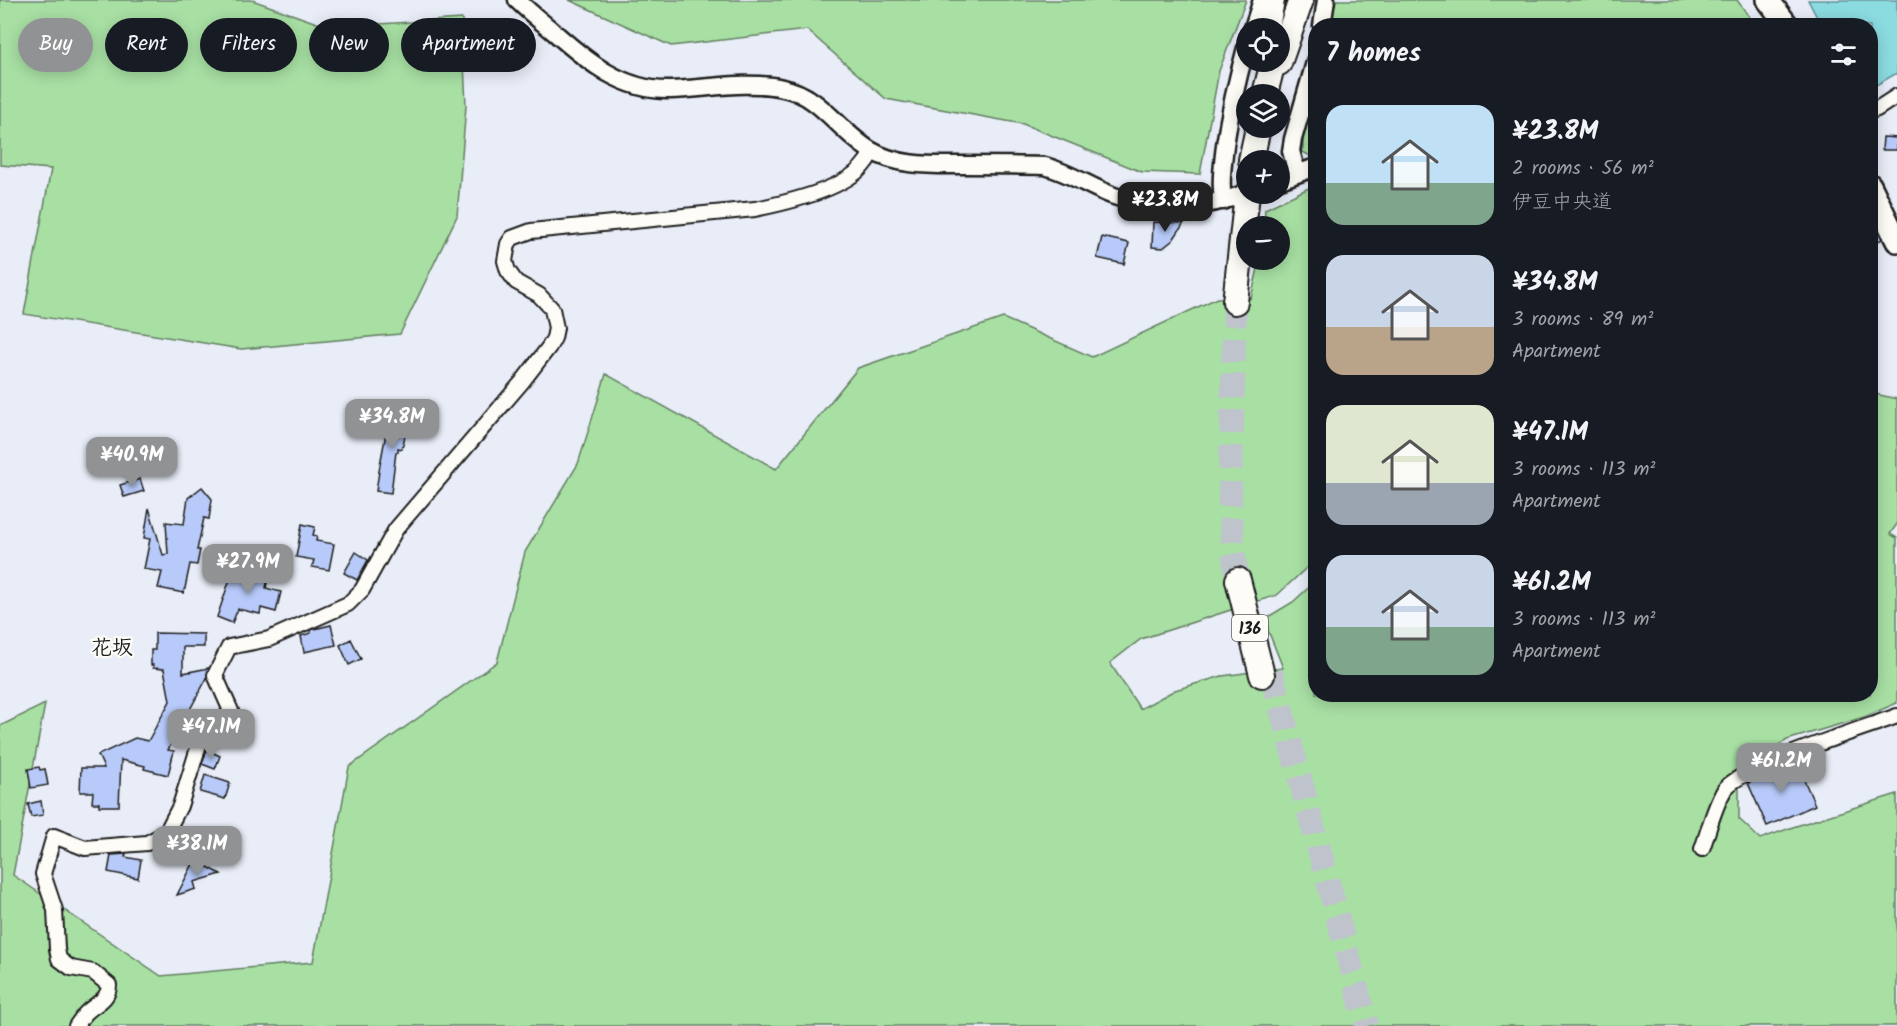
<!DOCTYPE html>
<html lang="en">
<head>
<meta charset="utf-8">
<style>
  :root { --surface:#171b24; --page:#20242c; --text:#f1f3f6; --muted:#9ea1a6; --accent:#919294 }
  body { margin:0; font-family:Kalam,"Klee One",sans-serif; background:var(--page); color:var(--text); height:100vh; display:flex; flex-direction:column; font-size:22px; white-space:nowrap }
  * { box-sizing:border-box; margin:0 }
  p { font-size:20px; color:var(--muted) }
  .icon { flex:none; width:33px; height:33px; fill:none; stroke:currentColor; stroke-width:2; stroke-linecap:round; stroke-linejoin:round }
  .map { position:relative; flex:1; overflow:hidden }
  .drawer { position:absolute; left:1308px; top:18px; width:570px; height:684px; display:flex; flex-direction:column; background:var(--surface); border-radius:24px; box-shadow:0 3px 15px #0003 }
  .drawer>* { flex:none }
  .top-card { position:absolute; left:18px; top:18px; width:570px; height:54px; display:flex; gap:12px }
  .fabs { position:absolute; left:1236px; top:18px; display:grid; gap:12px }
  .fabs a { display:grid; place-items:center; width:54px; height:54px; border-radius:50%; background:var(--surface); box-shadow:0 3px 15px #0003; font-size:30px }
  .price { position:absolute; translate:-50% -51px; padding:0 14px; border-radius:12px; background:var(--accent); color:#fff; font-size:20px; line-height:39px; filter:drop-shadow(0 2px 3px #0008) }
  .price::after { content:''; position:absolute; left:50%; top:36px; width:18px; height:14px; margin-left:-9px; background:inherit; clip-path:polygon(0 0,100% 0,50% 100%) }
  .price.active { background:#222; color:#fff }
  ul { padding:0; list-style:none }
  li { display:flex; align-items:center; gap:18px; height:150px; padding:0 18px }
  li span { display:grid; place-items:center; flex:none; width:168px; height:120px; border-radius:18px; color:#555 }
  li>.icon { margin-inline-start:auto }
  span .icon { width:72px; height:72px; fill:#fffc; stroke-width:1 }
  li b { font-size:26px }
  h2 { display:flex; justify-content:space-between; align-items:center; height:72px; padding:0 18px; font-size:26px }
  .pill { padding:0 21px; border-radius:27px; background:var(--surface); box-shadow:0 3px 15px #0003; font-size:21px; line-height:54px }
  .pill.active { background:var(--accent); color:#fff }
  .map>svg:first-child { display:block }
</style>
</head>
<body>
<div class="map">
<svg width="1897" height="1026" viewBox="0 0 1897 1026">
  <rect width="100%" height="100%" fill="#e8edf8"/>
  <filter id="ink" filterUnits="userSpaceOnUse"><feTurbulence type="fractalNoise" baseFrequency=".0167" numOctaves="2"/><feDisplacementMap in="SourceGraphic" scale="12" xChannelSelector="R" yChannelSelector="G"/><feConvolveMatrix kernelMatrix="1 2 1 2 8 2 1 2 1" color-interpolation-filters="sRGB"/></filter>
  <g filter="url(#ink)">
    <path fill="#a8e0a4" stroke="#627e60" stroke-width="1.5" d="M 0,0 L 252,0 L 328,27 L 462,19 L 466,106 L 457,216 L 400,334 L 241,349 L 24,314 L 51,169 L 0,165 Z
      M 569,0 L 1246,0 L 1219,71 L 1200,174 L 1142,172 L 1023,124 L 886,99 L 807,30 L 671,46 Z
      M 1333,0 L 1737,0 L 1751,19 L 1753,25 L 1330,26 Z
      M 1315,93 L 1315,156 L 1312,157 L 1303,152 L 1303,135 Z
      M 1315,185 L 1315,560 L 1277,595 L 1141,639 L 1110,663 L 1140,709 L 1175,690 L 1222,676 L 1283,668 L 1268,630 L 1268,617 L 1293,602 L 1315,582 L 1316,694 L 1870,694 L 1871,393 L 1897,399 L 1897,524 L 1890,534 L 1897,538 L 1897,703 L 1864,717 L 1787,740 L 1739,770 L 1739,819 L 1760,839 L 1793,827 L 1897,794 L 1897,1026 L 0,1026 L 0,726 L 45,704 L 13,875 L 161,976 L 313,962 L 349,767 L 497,662 L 525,552 L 578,464 L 606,374 L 776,469 L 858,368 L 1003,318 L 1092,357 L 1217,298 L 1251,298 L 1260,260 L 1280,260 L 1280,226 L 1264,226 L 1265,209 Z"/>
    <path fill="#8bdce1" stroke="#5f8f92" stroke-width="1.5" d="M 1808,0 L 1897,0 L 1897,73 L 1871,88 L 1870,26 L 1821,25 Z"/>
    <path fill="#b7caf9" stroke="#1c1c1c" stroke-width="1.5" d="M 1883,137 L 1897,138 L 1897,150 L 1882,150 Z
      M 1870,215 L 1882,239 L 1870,246 Z
      M 1153,222 L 1184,223 L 1173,240 L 1163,248 L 1152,247 Z
      M 1102,237 L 1129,243 L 1124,264 L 1097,258 Z
      M 393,410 L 410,413 L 402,449 L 398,448 L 398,452 L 396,452 L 391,493 L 376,491 L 380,465 L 387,428 L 390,428 Z
      M 140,479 L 144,491 L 124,497 L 120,485 Z
      M 202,487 L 212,499 L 209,519 L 204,518 L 197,550 L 200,550 L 197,565 L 190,564 L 184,593 L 158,588 L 162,572 L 144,569 L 150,539 L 144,538 L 149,508 L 163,555 L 168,554 L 166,522 L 184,524 L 188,498 Z
      M 302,524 L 315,527 L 313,535 L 317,536 L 316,541 L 334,544 L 329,570 L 312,567 L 314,560 L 296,557 Z
      M 356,552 L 368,560 L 357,580 L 344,573 Z
      M 236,567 L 268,578 L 266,588 L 281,592 L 276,612 L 261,608 L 260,614 L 238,609 L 232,623 L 217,617 L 231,576 L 233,577 Z
      M 331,625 L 336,645 L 304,652 L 301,636 L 311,633 L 311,630 L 314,629 Z
      M 155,633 L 204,634 L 204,647 L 183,647 L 183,673 L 209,668 L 207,678 L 168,750 L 174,751 L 168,775 L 144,769 L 145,766 L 121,760 L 119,806 L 99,806 L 99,803 L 92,803 L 93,792 L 80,792 L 81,768 L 104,768 L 98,755 L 135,738 L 148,741 L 170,701 L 164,669 L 153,668 L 153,665 L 151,665 L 151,650 L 155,650 Z
      M 351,639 L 361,659 L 349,665 L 340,645 Z
      M 207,750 L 220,756 L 215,769 L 202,764 Z
      M 1797,764 L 1815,805 L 1767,826 L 1748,783 L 1773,771 L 1774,774 Z
      M 39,767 L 40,770 L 45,769 L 48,785 L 31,788 L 28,769 Z
      M 205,775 L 230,783 L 225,799 L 200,792 Z
      M 41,801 L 43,815 L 31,817 L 28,804 Z
      M 126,854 L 125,857 L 141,860 L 138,878 L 108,872 L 111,855 Z
      M 195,860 L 221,874 L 194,882 L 196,889 L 177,895 Z"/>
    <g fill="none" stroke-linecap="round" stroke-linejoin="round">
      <path stroke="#bfc3cc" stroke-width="24" stroke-dasharray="24 12" stroke-linecap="butt" d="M 1235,302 L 1230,500 L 1233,553 L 1238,580
        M 1271,672 L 1367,1026"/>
      <defs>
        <path id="minor" d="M 1870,111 L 1877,109 L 1897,96
          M 1702,849 C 1709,830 1714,806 1725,789 C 1740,767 1865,728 1897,716
          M 76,1026 C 80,1021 83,1015 88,1011 C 97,1003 109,999 109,985 L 93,972 L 71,968 L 59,959 L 57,949 L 55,910 L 43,874 L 54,836 L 85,848 L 147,843 L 166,833 L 180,806 L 203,732 L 217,726 L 231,711 L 215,675 L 229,647 L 269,639 L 348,604 L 362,590 L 396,529 L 522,382 L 549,347 L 554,338 L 556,328 L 552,309 L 539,295 L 516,282 L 508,271 L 505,261 L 508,244 L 512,238 L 531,231 L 755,209 C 785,203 847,189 865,163 C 868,160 870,155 872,151"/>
        <path id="tertiary" d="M 517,0 C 529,12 542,22 555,33 C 588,62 623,91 670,90 C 706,89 746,80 783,88 C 820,95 839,131 870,150 C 898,167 933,165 964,165 C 991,165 1018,165 1045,166 C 1070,173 1090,187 1114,196 C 1155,211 1206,209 1246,193
          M 1322,26 L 1326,0
          M 1253,28 L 1262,0
          M 1297,173 L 1291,151 L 1293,139 L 1316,59
          M 1280,180 L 1316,167
          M 1223,201 C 1220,182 1223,164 1225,145 C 1230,111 1237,80 1246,48"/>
        <path id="trunk" d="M 1768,0 L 1788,26
          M 1870,185 L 1897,241"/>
        <path id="motorway" d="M 1267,28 L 1272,0
          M 1279,63 L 1301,0
          M 1265,94 L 1273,62
          M 1251,160 L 1258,128
          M 1235,302 L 1247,194
          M 1238,580 L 1262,675"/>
      </defs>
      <use href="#minor" stroke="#1c1c1c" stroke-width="18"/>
      <use href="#tertiary" stroke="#1c1c1c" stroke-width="21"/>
      <use href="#trunk" stroke="#1c1c1c" stroke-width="26"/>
      <use href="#motorway" stroke="#1c1c1c" stroke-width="28"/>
      <use href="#minor" stroke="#fdfcf7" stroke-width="14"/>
      <use href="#tertiary" stroke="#fdfcf7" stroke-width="16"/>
      <use href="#trunk" stroke="#fdfcf7" stroke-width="21"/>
      <use href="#motorway" stroke="#fdfcf7" stroke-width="24"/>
    </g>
  </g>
  <g text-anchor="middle" stroke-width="4.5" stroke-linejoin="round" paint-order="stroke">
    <rect fill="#fdfcf7" stroke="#605f5e" stroke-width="1.5" x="1232" y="615" width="36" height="26" rx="4.5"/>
    <g font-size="16" font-weight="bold" fill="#1c1c1c">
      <text x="1250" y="634">136</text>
    </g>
    <g font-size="21" font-weight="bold" fill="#1c1c1c" stroke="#fdfcf7">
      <text x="112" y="654">花坂</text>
    </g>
  </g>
</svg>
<div class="fabs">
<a><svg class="icon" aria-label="locate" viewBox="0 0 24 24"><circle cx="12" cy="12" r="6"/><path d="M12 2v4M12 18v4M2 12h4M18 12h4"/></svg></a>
<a><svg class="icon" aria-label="layers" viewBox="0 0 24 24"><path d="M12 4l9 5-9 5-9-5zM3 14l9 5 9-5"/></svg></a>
<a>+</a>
<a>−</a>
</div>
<b class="price active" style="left:1165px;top:233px">¥23.8M</b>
<b class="price" style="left:392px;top:450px">¥34.8M</b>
<b class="price" style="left:132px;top:488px">¥40.9M</b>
<b class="price" style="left:248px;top:595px">¥27.9M</b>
<b class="price" style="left:211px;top:760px">¥47.1M</b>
<b class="price" style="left:1781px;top:794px">¥61.2M</b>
<b class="price" style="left:197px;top:877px">¥38.1M</b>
<div class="top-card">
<a class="pill active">Buy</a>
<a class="pill">Rent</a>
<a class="pill">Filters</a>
<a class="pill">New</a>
<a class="pill">Apartment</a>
</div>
<section class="drawer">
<h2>7 homes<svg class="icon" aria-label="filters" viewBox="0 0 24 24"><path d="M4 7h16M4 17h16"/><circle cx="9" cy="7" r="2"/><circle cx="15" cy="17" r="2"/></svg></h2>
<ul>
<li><span style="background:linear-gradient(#bfe0f5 65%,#7fa58c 0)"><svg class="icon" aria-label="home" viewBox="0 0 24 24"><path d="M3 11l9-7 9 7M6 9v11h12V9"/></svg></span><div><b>¥23.8M</b><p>2 rooms · 56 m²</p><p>伊豆中央道</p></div></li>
<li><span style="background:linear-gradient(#c9d6e8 60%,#b9a48a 0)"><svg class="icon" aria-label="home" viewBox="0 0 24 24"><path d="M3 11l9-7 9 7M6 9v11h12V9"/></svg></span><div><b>¥34.8M</b><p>3 rooms · 89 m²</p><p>Apartment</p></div></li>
<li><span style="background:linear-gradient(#dfe7d0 65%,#9aa5b1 0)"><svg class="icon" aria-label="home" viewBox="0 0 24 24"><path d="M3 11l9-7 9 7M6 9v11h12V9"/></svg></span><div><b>¥47.1M</b><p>3 rooms · 113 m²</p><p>Apartment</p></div></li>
<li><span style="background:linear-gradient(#c9d6e8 60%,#7fa58c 0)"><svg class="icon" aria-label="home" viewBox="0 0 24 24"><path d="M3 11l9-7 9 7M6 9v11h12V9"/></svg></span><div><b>¥61.2M</b><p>3 rooms · 113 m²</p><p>Apartment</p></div></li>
</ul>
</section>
</div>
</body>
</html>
